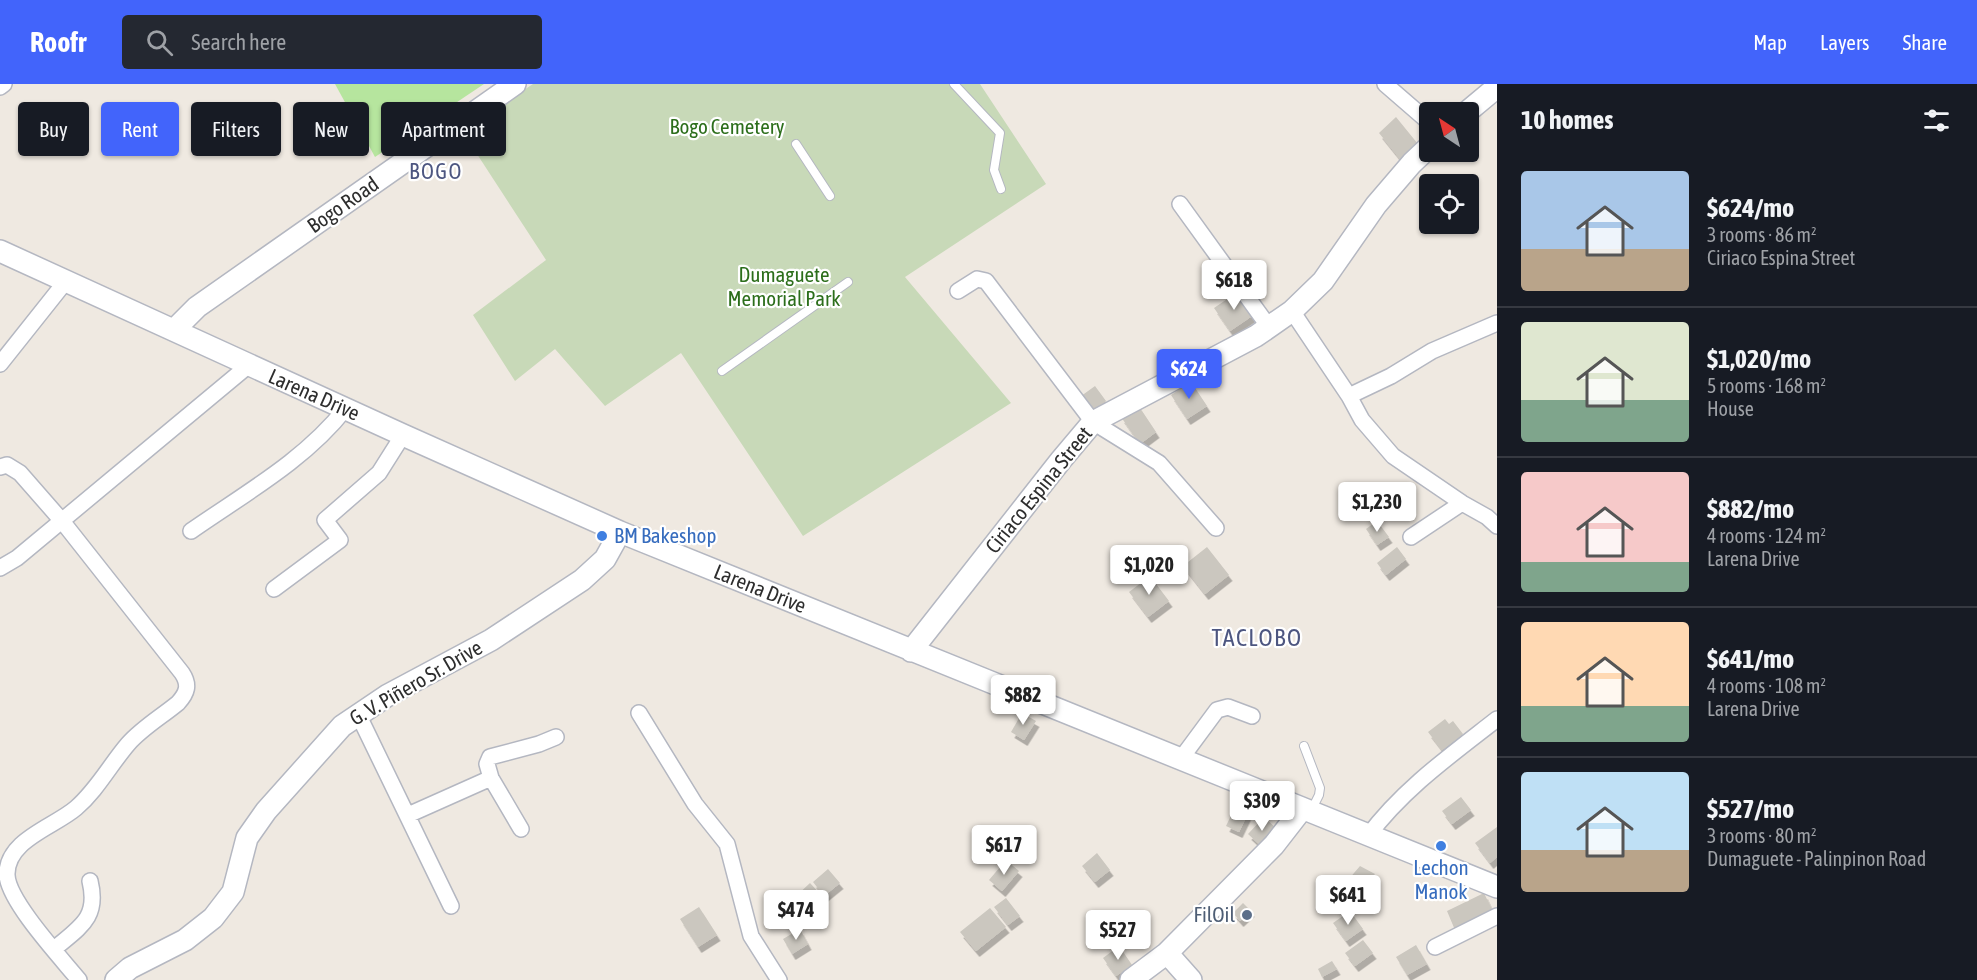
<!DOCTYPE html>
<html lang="en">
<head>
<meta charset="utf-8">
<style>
  :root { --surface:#171b24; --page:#242831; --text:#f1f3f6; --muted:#9ea1a6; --line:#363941; --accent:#4264fb }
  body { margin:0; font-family:"Asap Condensed",sans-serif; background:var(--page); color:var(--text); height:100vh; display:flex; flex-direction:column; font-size:22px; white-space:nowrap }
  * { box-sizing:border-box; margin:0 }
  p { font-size:20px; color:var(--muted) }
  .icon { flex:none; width:33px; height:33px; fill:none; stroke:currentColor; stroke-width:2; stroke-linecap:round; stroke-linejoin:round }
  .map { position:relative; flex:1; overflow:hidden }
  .sheet { display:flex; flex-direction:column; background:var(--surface); width:480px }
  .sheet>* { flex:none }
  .guide { position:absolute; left:18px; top:18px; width:570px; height:54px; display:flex; gap:12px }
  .needle { width:39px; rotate:324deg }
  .controls { position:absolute; left:1419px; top:18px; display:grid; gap:12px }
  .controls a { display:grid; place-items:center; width:60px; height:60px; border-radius:6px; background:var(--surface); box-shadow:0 2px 4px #0004; font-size:30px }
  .price { position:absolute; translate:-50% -51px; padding:0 14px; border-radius:6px; background:#fff; color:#222; font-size:20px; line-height:39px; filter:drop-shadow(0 2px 3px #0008) }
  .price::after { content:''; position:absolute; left:50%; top:36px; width:18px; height:14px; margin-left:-9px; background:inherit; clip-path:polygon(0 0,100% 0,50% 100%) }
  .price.on { background:var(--accent); color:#fff }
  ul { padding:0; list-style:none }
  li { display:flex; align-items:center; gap:18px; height:150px; padding:0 24px }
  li+li { border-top:2px solid var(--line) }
  li span { display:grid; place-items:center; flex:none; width:168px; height:120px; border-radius:6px; color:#555 }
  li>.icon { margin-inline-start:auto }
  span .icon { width:72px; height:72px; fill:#fffc; stroke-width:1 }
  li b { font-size:26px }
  h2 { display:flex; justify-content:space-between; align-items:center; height:72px; padding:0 24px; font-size:26px }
  .tag { padding:0 21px; border-radius:6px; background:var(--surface); box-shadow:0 2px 4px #0004; font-size:21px; line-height:54px }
  .tag.on { background:var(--accent); color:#fff }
  header { display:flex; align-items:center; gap:36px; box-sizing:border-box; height:84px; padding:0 30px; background:var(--accent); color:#fff }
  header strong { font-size:28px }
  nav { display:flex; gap:33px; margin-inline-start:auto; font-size:21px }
  .search { width:420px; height:54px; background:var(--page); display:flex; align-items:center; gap:15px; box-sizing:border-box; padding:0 21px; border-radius:6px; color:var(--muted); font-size:22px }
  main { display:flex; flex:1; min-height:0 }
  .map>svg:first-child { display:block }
</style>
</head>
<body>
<header>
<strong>Roofr</strong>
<div class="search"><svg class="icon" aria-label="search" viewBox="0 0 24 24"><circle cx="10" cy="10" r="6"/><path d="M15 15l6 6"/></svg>Search here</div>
<nav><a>Map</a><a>Layers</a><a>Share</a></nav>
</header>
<main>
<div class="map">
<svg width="1497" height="896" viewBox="0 0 1497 896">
  <defs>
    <filter id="shadow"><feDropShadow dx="3.5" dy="6" stdDeviation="0" flood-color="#0004"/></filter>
  </defs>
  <rect width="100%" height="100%" fill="#efe9e1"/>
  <path fill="#b6e59e" d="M 335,0 L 484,0 L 375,73 Z"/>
  <path fill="#c8d9b8" d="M 533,0 L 980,0 L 1046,100 L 905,193 L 1011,319 L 803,452 L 681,269 L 605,322 L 555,265 L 515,297 L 473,231 L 546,176 L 462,47 Z"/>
  <path fill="#cbc7bf" filter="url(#shadow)" d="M 1396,33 L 1418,60 L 1400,75 L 1379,49 Z
    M 1239,207 L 1255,230 L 1230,247 L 1214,224 Z
    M 1191,298 L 1207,322 L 1187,335 L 1171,311 Z
    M 1095,302 L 1106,317 L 1088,330 L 1077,315 Z
    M 1138,321 L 1156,348 L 1140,360 L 1121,333 Z
    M 1377,437 L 1389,453 L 1377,461 L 1366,445 Z
    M 1207,463 L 1229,491 L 1205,510 L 1183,482 Z
    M 1397,463 L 1406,475 L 1386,491 L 1377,479 Z
    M 1150,492 L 1169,517 L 1148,533 L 1129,508 Z
    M 1022,629 L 1036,637 L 1024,656 L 1011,648 Z
    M 1445,635 L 1449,640 L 1453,637 L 1463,650 L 1442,666 L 1428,648 Z
    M 1461,713 L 1471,726 L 1452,740 L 1442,727 Z
    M 1238,717 L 1251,723 L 1239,748 L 1226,742 Z
    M 1264,733 L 1277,745 L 1261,762 L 1248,750 Z
    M 1497,743 L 1497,773 L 1490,779 L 1475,759 Z
    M 1097,769 L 1110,786 L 1095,798 L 1082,782 Z
    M 1006,776 L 1019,787 L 1002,807 L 989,796 Z
    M 1360,782 L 1375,790 L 1361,807 L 1348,796 Z
    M 828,785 L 840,799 L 824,812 L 813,798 Z
    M 810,799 L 823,813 L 806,828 L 794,814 Z
    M 1484,809 L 1493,828 L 1455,846 L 1447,827 Z
    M 1006,814 L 1020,832 L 1008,841 L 994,823 Z
    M 1243,819 L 1251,827 L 1240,837 L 1233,829 Z
    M 699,823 L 717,851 L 698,863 L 680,835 Z
    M 990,824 L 1006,843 L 976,867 L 960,848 Z
    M 1350,827 L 1363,845 L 1346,857 L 1333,839 Z
    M 800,845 L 808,860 L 792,870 L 783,855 Z
    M 1363,856 L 1373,869 L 1355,882 L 1345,869 Z
    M 1416,861 L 1427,880 L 1407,891 L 1396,873 Z
    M 1119,862 L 1132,881 L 1116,892 L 1103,874 Z
    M 1332,877 L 1337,885 L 1322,893 L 1318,885 Z"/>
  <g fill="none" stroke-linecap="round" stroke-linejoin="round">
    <defs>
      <path id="lane" d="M 954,0 L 1000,49 L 994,86 L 1001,105
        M 796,60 L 830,112
        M 722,287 L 848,198
        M 1304,662 L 1320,704 L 1319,711 L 1311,727"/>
      <path id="street" d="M 1385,0 L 1430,39
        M 0,3 L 4,0
        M 1180,120 L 1269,243
        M 958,207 L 977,195 L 986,197 L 1093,338 L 1159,379 L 1216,444
        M 1292,227 L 1349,312 L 1362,336 L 1393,372 L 1462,419 L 1487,433 L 1497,442
        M 0,280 L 66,197
        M 1349,312 L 1391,292 L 1432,267 L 1497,239
        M 0,383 L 7,381 L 20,389 L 62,437 L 182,589 C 190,601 187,609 178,619 C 161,633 142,644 128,660 C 110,681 97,706 76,724 C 54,743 6,756 7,791 C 8,817 61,874 79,896
        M 191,447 C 244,410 305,376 345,325
        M 1411,453 L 1462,419
        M 0,484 L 17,474 L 249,281
        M 274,505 L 340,456 L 325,436 L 379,389 L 403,351
        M 639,629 L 695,720 L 727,760 L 751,852 L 779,896
        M 358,630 L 451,822
        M 1180,676 L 1217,626 L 1228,623 L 1252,632
        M 491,694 L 521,745
        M 408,731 L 491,694 L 487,680 L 490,673 L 539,660 L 556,653
        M 1368,752 C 1403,705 1451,671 1497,635
        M 1435,863 L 1497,832
        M 54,865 C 80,843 99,834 90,797"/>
      <path id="secondary" d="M 1467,28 L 1497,3
        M 0,167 L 403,351 L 620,448 L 1497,803
        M 174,246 L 197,223 L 515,0
        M 911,567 L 1061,376 L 1093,338 L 1256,252 L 1292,227 L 1323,197 L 1376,121 L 1412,79 L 1430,62
        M 1167,869 L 1191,896
        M 116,896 L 130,884 L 185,856 L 213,834 L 233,808 L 247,754 L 266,727 L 342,642 L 388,611 L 491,556 L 582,496 L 605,475 L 620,448
        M 1131,896 L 1167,869 L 1274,761 L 1302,725"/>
    </defs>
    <use href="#lane" stroke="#b4b7c1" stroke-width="10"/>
    <use href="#street" stroke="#b4b7c1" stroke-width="18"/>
    <use href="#secondary" stroke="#b4b7c1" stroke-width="24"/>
    <use href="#lane" stroke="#fff" stroke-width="8"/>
    <use href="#street" stroke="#fff" stroke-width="15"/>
    <use href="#secondary" stroke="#fff" stroke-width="21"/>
  </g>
  <g fill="#3f7fe0" stroke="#fff" stroke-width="2">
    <circle cx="602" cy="452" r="6"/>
    <circle cx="1441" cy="762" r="6"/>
  </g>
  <circle fill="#5c6f8a" stroke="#fff" stroke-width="2" cx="1247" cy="831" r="6"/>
  <g text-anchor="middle" stroke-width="4.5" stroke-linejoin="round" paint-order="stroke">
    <g font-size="21" fill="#2c6e1b" stroke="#fff">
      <text x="727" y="50">Bogo Cemetery</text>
      <text x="784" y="198">Dumaguete<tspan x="784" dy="24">Memorial Park</tspan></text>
    </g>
    <g font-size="21" fill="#2e2e2e" stroke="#fff">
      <text transform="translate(343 121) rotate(-35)" y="7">Bogo Road</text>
      <text transform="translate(314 311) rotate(24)" y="7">Larena Drive</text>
      <text transform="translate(1039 406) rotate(-51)" y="7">Ciriaco Espina Street</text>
      <text transform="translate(760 505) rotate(22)" y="7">Larena Drive</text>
      <text transform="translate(416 599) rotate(-30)" y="7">G. V. Piñero Sr. Drive</text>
    </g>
    <g font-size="21" fill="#366cbe" stroke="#fff" text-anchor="start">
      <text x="614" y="459">BM Bakeshop</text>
      <text x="1441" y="791" text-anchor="middle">Lechon<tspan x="1441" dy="24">Manok</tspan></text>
    </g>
    <g font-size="21" fill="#4e5e75" stroke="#fff" text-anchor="end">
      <text x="1235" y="838">FilOil</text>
    </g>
    <g font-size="22" letter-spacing="1.5" fill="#4d5680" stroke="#fff">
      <text x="436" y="95">BOGO</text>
    </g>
    <g font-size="24" letter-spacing="1.5" fill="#4d5680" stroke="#fff">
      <text x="1257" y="562">TACLOBO</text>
    </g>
  </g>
</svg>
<div class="controls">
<a><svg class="needle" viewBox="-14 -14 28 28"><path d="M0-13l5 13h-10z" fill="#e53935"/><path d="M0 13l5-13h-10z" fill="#9ea1a6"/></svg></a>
<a><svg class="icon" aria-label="locate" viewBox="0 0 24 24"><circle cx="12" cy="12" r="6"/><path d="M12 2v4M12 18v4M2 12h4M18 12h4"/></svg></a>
</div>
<b class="price" style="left:1234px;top:227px">$618</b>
<b class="price on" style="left:1189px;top:316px">$624</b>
<b class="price" style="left:1377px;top:449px">$1,230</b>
<b class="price" style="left:1149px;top:512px">$1,020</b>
<b class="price" style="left:1023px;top:642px">$882</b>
<b class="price" style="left:1262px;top:748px">$309</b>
<b class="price" style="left:1004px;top:792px">$617</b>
<b class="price" style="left:1348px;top:842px">$641</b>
<b class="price" style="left:796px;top:857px">$474</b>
<b class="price" style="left:1118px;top:877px">$527</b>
<div class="guide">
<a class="tag">Buy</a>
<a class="tag on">Rent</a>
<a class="tag">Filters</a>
<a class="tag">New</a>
<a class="tag">Apartment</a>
</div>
</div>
<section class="sheet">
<h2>10 homes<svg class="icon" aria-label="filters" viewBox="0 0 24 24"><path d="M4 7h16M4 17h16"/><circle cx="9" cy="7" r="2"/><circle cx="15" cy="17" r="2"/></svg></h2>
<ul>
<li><span style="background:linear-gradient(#a9c7e8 65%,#b9a48a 0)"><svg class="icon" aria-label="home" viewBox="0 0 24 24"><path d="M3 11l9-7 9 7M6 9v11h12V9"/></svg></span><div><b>$624/mo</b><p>3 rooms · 86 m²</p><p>Ciriaco Espina Street</p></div></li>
<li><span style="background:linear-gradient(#dfe7d0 65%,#7fa58c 0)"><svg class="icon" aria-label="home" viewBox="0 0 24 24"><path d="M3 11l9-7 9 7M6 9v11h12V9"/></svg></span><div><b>$1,020/mo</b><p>5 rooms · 168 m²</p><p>House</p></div></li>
<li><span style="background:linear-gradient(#f6c9c9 75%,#7fa58c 0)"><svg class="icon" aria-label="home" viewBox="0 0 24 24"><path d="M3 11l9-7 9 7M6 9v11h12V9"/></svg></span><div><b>$882/mo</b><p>4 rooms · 124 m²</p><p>Larena Drive</p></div></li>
<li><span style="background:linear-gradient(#ffd9b3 70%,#7fa58c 0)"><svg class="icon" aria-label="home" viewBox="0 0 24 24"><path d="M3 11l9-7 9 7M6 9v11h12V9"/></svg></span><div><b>$641/mo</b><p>4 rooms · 108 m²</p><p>Larena Drive</p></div></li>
<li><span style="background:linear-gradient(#bfe0f5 65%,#b9a48a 0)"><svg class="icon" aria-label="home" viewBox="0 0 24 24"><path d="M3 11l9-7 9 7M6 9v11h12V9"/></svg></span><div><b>$527/mo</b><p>3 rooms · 80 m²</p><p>Dumaguete - Palinpinon Road</p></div></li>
</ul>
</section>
</main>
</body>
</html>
